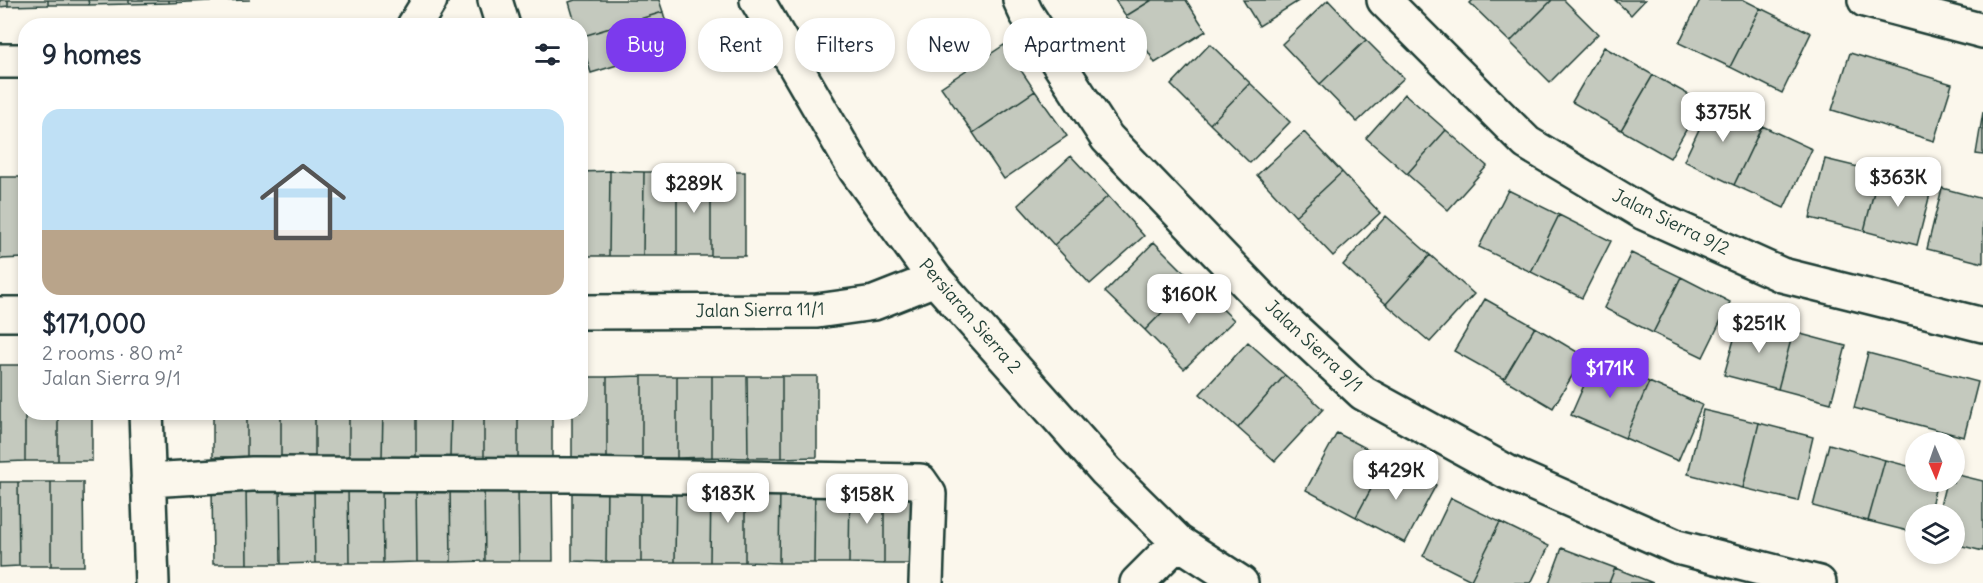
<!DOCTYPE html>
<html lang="en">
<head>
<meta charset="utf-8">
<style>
  :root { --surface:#fff; --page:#f6f6f7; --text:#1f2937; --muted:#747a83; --line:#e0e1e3; --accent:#7c3aed }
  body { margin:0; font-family:Delius,sans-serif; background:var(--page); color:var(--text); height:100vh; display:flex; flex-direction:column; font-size:22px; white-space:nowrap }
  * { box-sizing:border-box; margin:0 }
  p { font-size:20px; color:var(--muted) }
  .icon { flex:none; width:33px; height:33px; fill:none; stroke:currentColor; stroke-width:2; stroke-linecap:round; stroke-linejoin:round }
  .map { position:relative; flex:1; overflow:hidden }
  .panel { position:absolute; left:18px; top:18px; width:570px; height:402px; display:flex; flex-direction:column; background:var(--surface); border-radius:24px; box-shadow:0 3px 9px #0003 }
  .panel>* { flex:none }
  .hud { position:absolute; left:606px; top:18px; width:570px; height:54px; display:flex; gap:12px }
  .needle { width:39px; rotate:178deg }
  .buttons { position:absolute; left:1905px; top:432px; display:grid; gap:12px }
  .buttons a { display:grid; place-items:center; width:60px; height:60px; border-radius:50%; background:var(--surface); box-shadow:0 3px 9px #0003; font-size:30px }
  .price { position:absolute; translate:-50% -51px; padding:0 14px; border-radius:12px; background:#fff; color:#222; font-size:20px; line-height:39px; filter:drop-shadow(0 2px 3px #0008) }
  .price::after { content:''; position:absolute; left:50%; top:36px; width:18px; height:14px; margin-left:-9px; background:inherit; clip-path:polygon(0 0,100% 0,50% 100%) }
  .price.selected { background:var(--accent); color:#fff }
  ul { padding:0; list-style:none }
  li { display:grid; align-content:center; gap:12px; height:318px; padding:0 24px }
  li+li { border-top:2px solid var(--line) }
  li span { display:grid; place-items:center; height:186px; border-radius:18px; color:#555 }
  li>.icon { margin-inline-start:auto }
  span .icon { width:108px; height:108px; fill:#fffc; stroke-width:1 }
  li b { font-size:26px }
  h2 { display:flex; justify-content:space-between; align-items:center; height:72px; padding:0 24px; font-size:26px }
  .chip { padding:0 21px; border-radius:24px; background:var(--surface); box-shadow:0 3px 9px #0003; font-size:21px; line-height:54px }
  .chip.selected { background:var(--accent); color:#fff }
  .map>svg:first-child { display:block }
</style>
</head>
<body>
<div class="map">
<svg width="1983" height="583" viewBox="0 0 1983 583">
  <rect width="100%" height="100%" fill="#fbf7ec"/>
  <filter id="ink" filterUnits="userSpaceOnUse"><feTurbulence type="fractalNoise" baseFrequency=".0167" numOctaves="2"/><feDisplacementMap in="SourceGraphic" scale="12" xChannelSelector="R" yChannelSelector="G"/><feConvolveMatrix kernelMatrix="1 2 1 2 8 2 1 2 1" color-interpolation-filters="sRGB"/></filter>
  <g filter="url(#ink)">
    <path fill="#c4c9be" stroke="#1f3d34" stroke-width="1.5" d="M 0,0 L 8,0 L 8,6 L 0,7 Z
      M 8,0 L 48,0 L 48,5 L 8,6 Z
      M 48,0 L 88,0 L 89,5 L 48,5 Z
      M 88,0 L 129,0 L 129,4 L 89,5 Z
      M 129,0 L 169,0 L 169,3 L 129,4 Z
      M 169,0 L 210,0 L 210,1 L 169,3 Z
      M 210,0 L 250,0 L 210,1 Z
      M 575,0 L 659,0 L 663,12 L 580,37 L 580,26 L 576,26 L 569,2 Z
      M 1115,0 L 1152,0 L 1126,16 Z
      M 1152,0 L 1186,0 L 1206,31 L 1155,63 L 1126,16 Z
      M 1243,0 L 1300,0 L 1259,26 Z
      M 1328,0 L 1366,40 L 1320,84 L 1282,44 Z
      M 1473,0 L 1552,0 L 1510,42 L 1470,3 Z
      M 1552,0 L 1564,0 L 1598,34 L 1550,82 L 1510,42 Z
      M 1615,0 L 1645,0 L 1631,15 Z
      M 1700,0 L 1744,0 L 1760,8 L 1730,67 L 1679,43 Z
      M 1760,8 L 1811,33 L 1782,93 L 1730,67 Z
      M 663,12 L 673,48 L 591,73 L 580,37 Z
      M 1366,40 L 1404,78 L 1357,122 L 1320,84 Z
      M 1210,44 L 1250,83 L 1210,124 L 1171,85 Z
      M 1004,45 L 1035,91 L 973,133 L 941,87 Z
      M 1604,47 L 1653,75 L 1621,130 L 1572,102 Z
      M 1850,53 L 1952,84 L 1934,141 L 1832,110 Z
      M 1653,75 L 1702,102 L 1670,158 L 1621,130 Z
      M 1250,83 L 1290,122 L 1250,163 L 1210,124 Z
      M 1035,91 L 1067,136 L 1004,179 L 973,133 Z
      M 1405,94 L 1446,130 L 1407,174 L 1366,138 Z
      M 1712,102 L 1762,126 L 1734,185 L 1684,161 Z
      M 1983,112 L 1983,155 L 1976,154 Z
      M 1762,126 L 1812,149 L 1784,208 L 1734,185 Z
      M 1446,130 L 1487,166 L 1448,210 L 1407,174 Z
      M 1304,132 L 1342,172 L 1295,216 L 1257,175 Z
      M 1071,156 L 1108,196 L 1054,245 L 1018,205 Z
      M 1825,159 L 1879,172 L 1864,231 L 1810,218 Z
      M 610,171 L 609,256 L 580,256 L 580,172 Z
      M 610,171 L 644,172 L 643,256 L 609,256 Z
      M 644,172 L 677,172 L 677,256 L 643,256 Z
      M 677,172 L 711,172 L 711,256 L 677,256 Z
      M 711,172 L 745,172 L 745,256 L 711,256 Z
      M 1342,172 L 1380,213 L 1333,256 L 1295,216 Z
      M 1879,172 L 1932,186 L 1917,245 L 1864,231 Z
      M 0,177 L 24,177 L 24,258 L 0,259 Z
      M 24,177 L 26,177 L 26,258 L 24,258 Z
      M 1942,188 L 1983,199 L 1983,263 L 1927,249 Z
      M 1508,190 L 1559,215 L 1531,272 L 1479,247 Z
      M 1108,196 L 1144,236 L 1090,284 L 1054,245 Z
      M 1559,215 L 1611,241 L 1582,298 L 1531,272 Z
      M 1386,216 L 1430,255 L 1386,304 L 1343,265 Z
      M 1154,242 L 1193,281 L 1145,330 L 1105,292 Z
      M 1631,253 L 1681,277 L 1653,333 L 1604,308 Z
      M 1430,255 L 1474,294 L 1430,342 L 1386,304 Z
      M 1681,277 L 1730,302 L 1703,357 L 1653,333 Z
      M 1193,281 L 1234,320 L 1184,369 L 1145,330 Z
      M 1485,299 L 1535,327 L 1504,379 L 1454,351 Z
      M 1740,318 L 1793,332 L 1778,389 L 1724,375 Z
      M 1535,327 L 1584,356 L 1553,408 L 1504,379 Z
      M 1793,332 L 1846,346 L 1831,403 L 1778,389 Z
      M 1248,342 L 1285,375 L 1238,428 L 1200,394 Z
      M 1868,353 L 1978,382 L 1964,437 L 1854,408 Z
      M 1595,360 L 1649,382 L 1625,438 L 1571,415 Z
      M 0,365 L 25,365 L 25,461 L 0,462 Z
      M 25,365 L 26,412 L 58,412 L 58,461 L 25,461 Z
      M 1285,375 L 1323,409 L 1275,461 L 1238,428 Z
      M 642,376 L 642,458 L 607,458 L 607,377 Z
      M 642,376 L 677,376 L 677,458 L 642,458 Z
      M 677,376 L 712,376 L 712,457 L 677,458 Z
      M 712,376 L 747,376 L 748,458 L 712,457 Z
      M 747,376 L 782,376 L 782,458 L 748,458 Z
      M 782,376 L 817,376 L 817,457 L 782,458 Z
      M 580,377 L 607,377 L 607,458 L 572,458 L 572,412 L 580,412 Z
      M 1649,382 L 1702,405 L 1678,461 L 1625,438 Z
      M 1703,410 L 1759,423 L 1743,488 L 1688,474 Z
      M 58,412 L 92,412 L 92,461 L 58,461 Z
      M 213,412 L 247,412 L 247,457 L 213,457 Z
      M 247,412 L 281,412 L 281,458 L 247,457 Z
      M 281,412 L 315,412 L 315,458 L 281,458 Z
      M 315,412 L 349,412 L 349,458 L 315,458 Z
      M 349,412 L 383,412 L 382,458 L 349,458 Z
      M 383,412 L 416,412 L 416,458 L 382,458 Z
      M 416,412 L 451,412 L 450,458 L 416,458 Z
      M 451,412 L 484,412 L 484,458 L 450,458 Z
      M 484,412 L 518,412 L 518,459 L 484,458 Z
      M 518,412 L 552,412 L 552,459 L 518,459 Z
      M 1759,423 L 1813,437 L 1798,501 L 1743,488 Z
      M 1337,433 L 1387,459 L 1356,517 L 1306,490 Z
      M 1829,444 L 1885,460 L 1868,521 L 1813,506 Z
      M 1387,459 L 1436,485 L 1405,543 L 1356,517 Z
      M 1885,460 L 1916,468 L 1916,482 L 1937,482 L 1929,514 L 1916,514 L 1916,533 L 1868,521 Z
      M 1954,474 L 1983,481 L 1983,551 L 1954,544 L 1954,514 L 1938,514 L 1946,482 L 1954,482 Z
      M 0,482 L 18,482 L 19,566 L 0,567 Z
      M 18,482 L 51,482 L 51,566 L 19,566 Z
      M 51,482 L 83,482 L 84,566 L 51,566 Z
      M 552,482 L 553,561 L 519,561 L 518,483 Z
      M 450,483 L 451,562 L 417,562 L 416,484 Z
      M 450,483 L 484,483 L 485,561 L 451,562 Z
      M 484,483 L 518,483 L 519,561 L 485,561 Z
      M 382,484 L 383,563 L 349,563 L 348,485 Z
      M 382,484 L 416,484 L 417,562 L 383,563 Z
      M 572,484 L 607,484 L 606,562 L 572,561 Z
      M 607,484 L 641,484 L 641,562 L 606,562 Z
      M 641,484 L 676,484 L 675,562 L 641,562 Z
      M 676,484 L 711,485 L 710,562 L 675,562 Z
      M 280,485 L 281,564 L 247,564 L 246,486 Z
      M 280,485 L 314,485 L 315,563 L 281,564 Z
      M 314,485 L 348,485 L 349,563 L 315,563 Z
      M 711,485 L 745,485 L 745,562 L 710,562 Z
      M 745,485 L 780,485 L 779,563 L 745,562 Z
      M 780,485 L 815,485 L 814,563 L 779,563 Z
      M 815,485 L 850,486 L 849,563 L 814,563 Z
      M 212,486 L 246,486 L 247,564 L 213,564 Z
      M 850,486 L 884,486 L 884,564 L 849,563 Z
      M 884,486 L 919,486 L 918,564 L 884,564 Z
      M 1451,498 L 1500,522 L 1471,580 L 1423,556 Z
      M 1500,522 L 1549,546 L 1531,583 L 1478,583 L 1471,580 Z
      M 1562,548 L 1615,568 L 1609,583 L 1549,583 Z
      M 1615,568 L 1653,583 L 1609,583 Z"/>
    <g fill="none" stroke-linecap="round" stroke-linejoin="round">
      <defs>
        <path id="minor" d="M 495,0 L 503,26
          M 757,0 L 855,169 L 935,279 L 1106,471 L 1178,542 L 1241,583
          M 1020,0 L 1026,13 L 1107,138 L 1263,300 L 1363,393 L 1507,472 L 1677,547 L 1819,583
          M 1384,0 L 1527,143 L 1644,213 L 1782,275 L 1983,325
          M 1865,0 L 1983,31
          M 414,26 L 430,0
          M 0,61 L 26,61
          M 580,312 L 817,311 L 874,303 L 935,279
          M 0,314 L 26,314
          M 146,412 L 152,583
          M 148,480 L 252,474 L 575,475 L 920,481 L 929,494 L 926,583
          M 1137,583 L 1178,542"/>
      </defs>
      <use href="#minor" stroke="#1f3d34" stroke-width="38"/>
      <use href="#minor" stroke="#fbf7ec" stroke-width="33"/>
    </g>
  </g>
  <g text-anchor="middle" stroke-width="5" stroke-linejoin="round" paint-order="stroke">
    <g font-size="18" fill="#1f3d34" stroke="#fbf7ec">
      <text transform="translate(1671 222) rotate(26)" y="6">Jalan Sierra 9/2</text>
      <text transform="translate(760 310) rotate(-1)" y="6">Jalan Sierra 11/1</text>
      <text transform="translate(970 316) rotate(49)" y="6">Persiaran Sierra 2</text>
      <text transform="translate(1314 346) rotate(43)" y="6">Jalan Sierra 9/1</text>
    </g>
  </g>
</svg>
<div class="buttons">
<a><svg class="needle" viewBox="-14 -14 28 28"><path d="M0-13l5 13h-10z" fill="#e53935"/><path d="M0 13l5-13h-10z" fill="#747a83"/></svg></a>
<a><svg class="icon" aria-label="layers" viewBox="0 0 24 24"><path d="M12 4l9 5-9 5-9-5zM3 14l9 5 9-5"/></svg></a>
</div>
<b class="price" style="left:1723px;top:143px">$375K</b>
<b class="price" style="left:1898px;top:208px">$363K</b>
<b class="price" style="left:694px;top:214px">$289K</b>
<b class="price" style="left:1189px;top:325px">$160K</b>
<b class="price" style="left:1759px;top:354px">$251K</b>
<b class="price selected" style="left:1610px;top:399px">$171K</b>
<b class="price" style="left:1396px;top:501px">$429K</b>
<b class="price" style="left:728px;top:524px">$183K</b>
<b class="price" style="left:867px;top:525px">$158K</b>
<div class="hud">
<a class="chip selected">Buy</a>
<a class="chip">Rent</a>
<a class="chip">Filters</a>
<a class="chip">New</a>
<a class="chip">Apartment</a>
</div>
<section class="panel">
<h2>9 homes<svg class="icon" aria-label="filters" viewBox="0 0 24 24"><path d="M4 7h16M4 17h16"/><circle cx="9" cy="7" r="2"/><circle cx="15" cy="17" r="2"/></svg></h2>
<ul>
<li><span style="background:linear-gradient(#bfe0f5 65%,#b9a48a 0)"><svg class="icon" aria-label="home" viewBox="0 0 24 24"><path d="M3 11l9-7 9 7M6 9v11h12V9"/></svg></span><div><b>$171,000</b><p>2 rooms · 80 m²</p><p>Jalan Sierra 9/1</p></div></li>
</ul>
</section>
</div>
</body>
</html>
